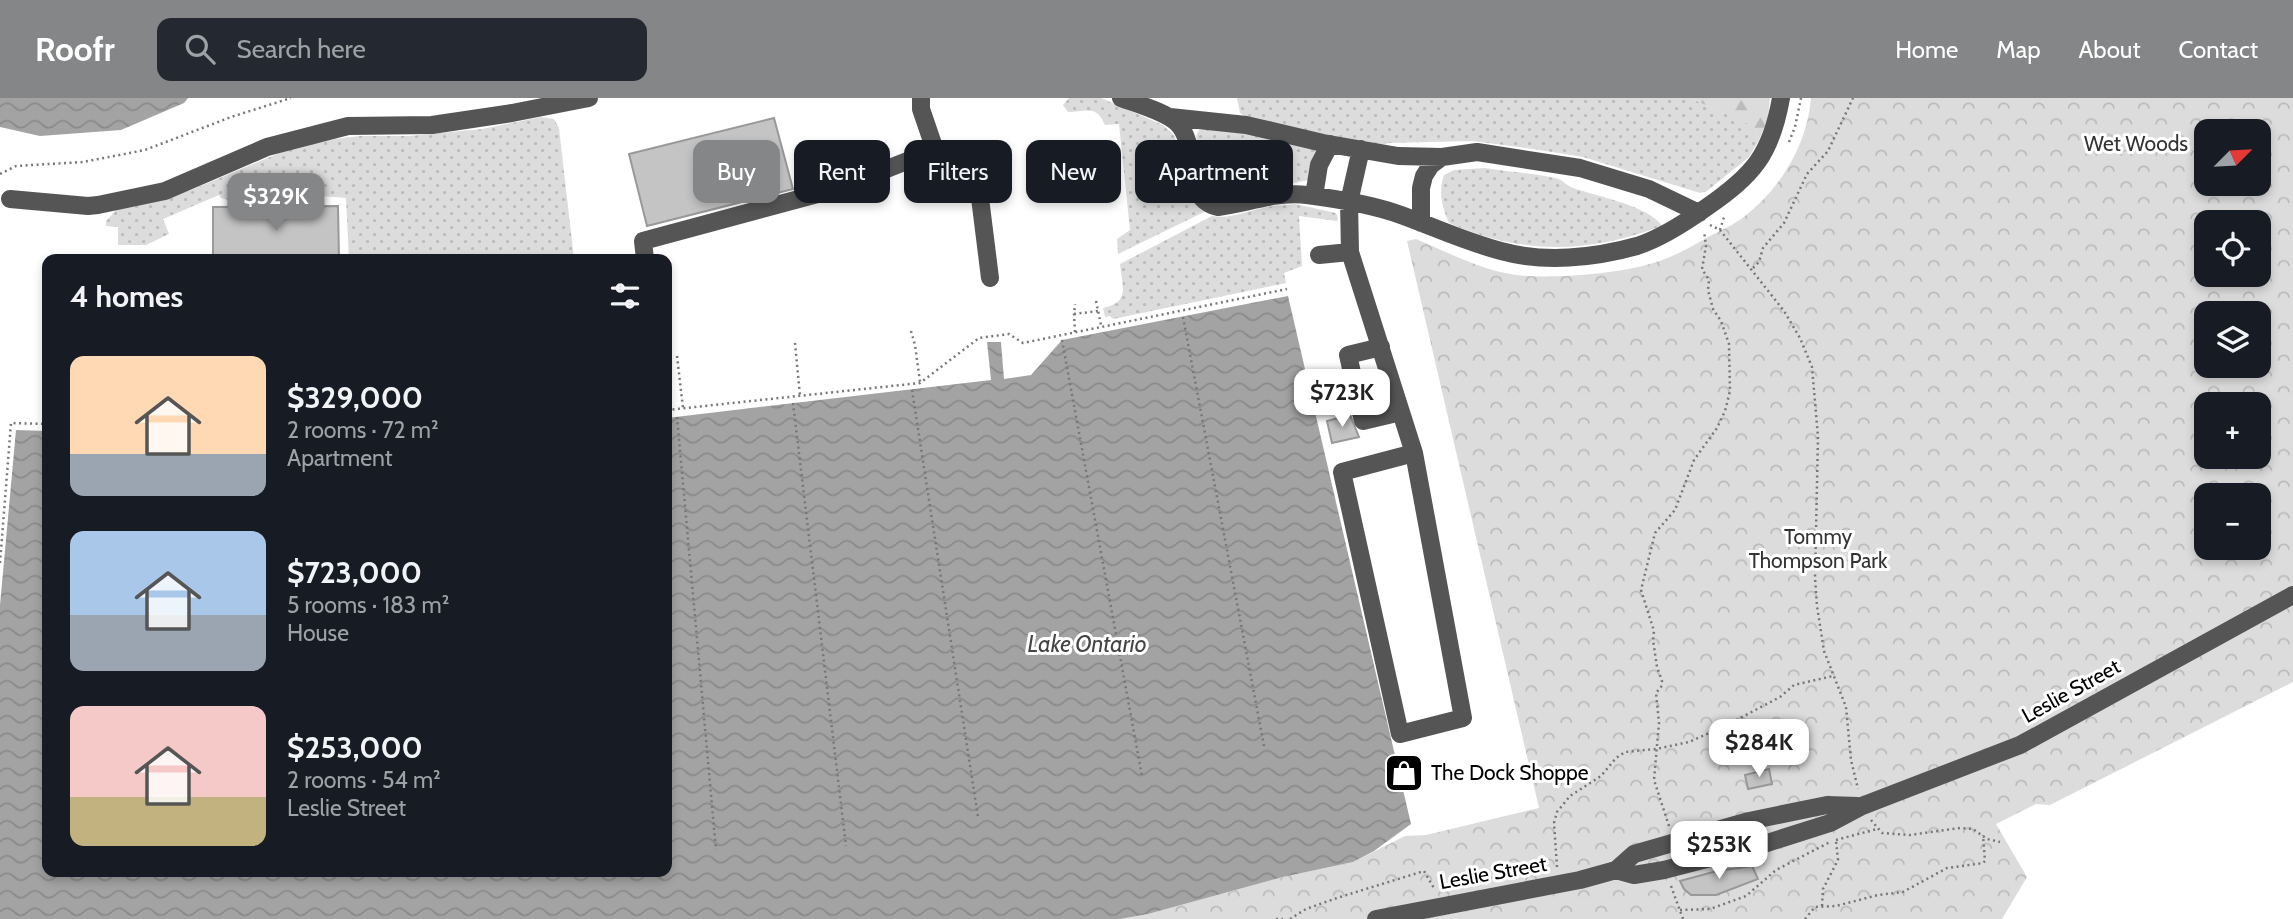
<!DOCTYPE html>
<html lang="en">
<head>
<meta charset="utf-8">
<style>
  :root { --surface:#171b24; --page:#242831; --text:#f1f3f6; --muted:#9ea1a6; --accent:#858687 }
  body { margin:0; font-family:Cabin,sans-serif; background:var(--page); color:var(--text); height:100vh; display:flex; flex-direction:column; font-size:26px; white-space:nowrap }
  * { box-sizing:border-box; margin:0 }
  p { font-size:23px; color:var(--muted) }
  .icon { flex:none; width:38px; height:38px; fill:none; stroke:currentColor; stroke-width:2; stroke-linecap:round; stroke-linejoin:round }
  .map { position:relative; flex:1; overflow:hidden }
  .side { position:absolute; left:42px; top:156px; width:630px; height:623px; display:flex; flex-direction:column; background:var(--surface); border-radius:14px; box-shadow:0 4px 10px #0003 }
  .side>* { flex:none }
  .guide { position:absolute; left:693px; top:42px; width:665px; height:63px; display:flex; gap:14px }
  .needle { width:46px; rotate:66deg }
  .buttons { position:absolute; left:2194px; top:21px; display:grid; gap:14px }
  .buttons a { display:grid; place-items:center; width:77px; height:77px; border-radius:14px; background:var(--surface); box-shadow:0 4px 10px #0003; font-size:35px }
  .price { position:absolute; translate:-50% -60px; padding:0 16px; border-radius:14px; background:#fff; color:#222; font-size:23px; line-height:46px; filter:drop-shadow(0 2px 4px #0008) }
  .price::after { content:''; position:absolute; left:50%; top:42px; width:21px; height:16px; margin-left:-10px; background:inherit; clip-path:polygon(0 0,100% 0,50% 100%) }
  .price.selected { background:var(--accent); color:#fff }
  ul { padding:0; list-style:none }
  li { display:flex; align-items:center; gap:21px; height:175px; padding:0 28px }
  li span { display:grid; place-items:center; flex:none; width:196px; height:140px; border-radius:14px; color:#555 }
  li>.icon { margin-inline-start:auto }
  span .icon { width:84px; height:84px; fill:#fffc; stroke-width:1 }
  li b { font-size:30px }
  h2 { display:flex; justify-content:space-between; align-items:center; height:84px; padding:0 28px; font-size:30px }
  .pill { padding:0 24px; border-radius:14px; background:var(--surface); box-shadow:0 4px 10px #0003; font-size:24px; line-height:63px }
  .pill.selected { background:var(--accent); color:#fff }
  header { display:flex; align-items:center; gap:42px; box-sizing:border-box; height:98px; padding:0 35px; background:var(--accent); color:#fff }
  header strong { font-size:33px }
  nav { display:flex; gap:38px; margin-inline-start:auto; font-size:24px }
  .search { width:490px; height:63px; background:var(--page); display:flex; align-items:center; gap:18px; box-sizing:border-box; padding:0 24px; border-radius:14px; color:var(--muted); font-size:26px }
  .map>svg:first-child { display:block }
</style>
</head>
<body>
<header>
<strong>Roofr</strong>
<div class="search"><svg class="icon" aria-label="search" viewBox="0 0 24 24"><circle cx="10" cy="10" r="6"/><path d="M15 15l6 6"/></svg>Search here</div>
<nav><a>Home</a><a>Map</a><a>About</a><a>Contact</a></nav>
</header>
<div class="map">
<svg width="2293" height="821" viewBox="0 0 2293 821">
  <defs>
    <pattern id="grass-dots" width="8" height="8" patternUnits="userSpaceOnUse" patternTransform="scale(1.75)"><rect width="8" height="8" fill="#dcdcdc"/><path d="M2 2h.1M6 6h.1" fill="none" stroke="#bbb" stroke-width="1.8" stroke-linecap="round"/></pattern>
    <pattern id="forest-firs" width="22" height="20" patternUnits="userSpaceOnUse" patternTransform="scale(1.75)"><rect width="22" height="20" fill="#dcdcdc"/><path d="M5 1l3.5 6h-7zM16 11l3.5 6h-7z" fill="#bbb"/></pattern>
    <pattern id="park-crowns" width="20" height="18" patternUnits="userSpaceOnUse" patternTransform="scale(1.75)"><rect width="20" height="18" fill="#dcdcdc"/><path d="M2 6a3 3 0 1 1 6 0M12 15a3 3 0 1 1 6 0" fill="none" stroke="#bbb"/></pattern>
    <pattern id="water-waves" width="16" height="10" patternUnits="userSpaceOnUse" patternTransform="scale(1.75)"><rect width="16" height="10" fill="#a3a3a3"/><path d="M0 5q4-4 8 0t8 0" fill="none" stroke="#8b8b8b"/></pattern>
  </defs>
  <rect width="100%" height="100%" fill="#fff"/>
  <path fill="url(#grass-dots)" d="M 1069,0 L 1101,0 L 1163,27 L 1174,37 L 1181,55 L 1187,90 L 1193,104 L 1204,114 L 1118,156 L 1117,141 L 1130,132 L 1119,26 L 1105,27 C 1097,7 1087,13 1068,14 L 1063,7 Z
    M 1237,0 L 1690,0 L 1749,26 L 1759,42 L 1749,59 L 1707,93 L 1700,95 L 1583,59 L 1533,51 L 1472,43 L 1389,45 L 1373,49 L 1254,25 L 1240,15 Z
    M 541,19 L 554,21 L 559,30 L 574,161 L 349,161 L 346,100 L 321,98 L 228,102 L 221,100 L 219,97 L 163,121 L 169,136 L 146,147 L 118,147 L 118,129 L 106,128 L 106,123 L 116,112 L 191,92 L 289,51 L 335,41 L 360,38 L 409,38 L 482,31 Z
    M 1211,30 L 1230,34 L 1247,34 L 1320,52 L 1309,82 L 1217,100 L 1205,93 L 1196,38 L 1199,32 Z
    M 1485,70 C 1508,74 1532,75 1555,80 C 1562,81 1567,88 1573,90 C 1595,98 1650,108 1662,128 C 1586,156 1523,157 1449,125 C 1442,109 1438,94 1444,77 L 1454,72 Z
    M 1295,106 L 1336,115 L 1338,120 L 1337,123 L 1299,118 L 1302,168 L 1284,175 L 1286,185 L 1113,221 L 1110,218 L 1105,219 L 1103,210 C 1131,204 1122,188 1120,166 L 1212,118 C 1232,121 1248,113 1267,109 C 1276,107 1285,108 1295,106 Z"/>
  <path fill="url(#forest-firs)" d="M 1690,0 L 1770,0 L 1768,20 L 1759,42 L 1748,26 Z"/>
  <path fill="url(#park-crowns)" fill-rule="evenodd" d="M 1811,0 L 2293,0 L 2293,584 L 2050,707 L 2036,706 L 1996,726 L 2027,779 L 2002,821 L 1120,821 L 1148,816 L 1283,779 L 1353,764 L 1405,738 L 1426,737 L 1539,710 L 1407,143 L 1416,141 C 1452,156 1488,176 1527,178 C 1565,180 1625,175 1660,163 C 1676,157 1693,148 1708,139 C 1719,133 1731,128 1741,121 C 1780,92 1807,48 1811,0 ZM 2207,33 L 2259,33 L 2259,86 L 2207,86 ZM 2207,124 L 2259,124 L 2259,177 L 2207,177 ZM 2207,215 L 2259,215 L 2259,268 L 2207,268 ZM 2207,306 L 2259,306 L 2259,359 L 2207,359 ZM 2207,397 L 2259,397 L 2259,450 L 2207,450 Z"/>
  <path fill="url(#water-waves)" d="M 0,0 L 188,0 L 184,5 L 121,32 L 40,38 L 0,29 Z
    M 1288,198 L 1411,726 L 1374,753 L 1353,764 L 1283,779 L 1148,816 L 1120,821 L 0,821 L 0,507 L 16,332 L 47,333 L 47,774 L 667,774 L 667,320 L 991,282 L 987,244 L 1001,244 L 1004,281 L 1031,277 L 1062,242 Z"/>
  <path fill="#c4c4c4" stroke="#999" stroke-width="2" d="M 774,20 L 793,91 L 647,128 L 629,56 Z
    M 338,108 L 339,161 L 213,161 L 213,109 Z
    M 1350,317 L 1359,339 L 1332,345 L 1327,323 Z
    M 1769,671 L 1772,686 L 1748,691 L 1745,677 Z
    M 1752,768 L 1758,781 L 1716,797 L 1691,797 L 1684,791 L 1680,783 L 1717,773 Z"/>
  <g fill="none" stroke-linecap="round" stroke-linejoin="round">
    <path stroke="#777" stroke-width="2.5" stroke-dasharray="2 3.5" stroke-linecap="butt" d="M 1789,44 L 1795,29 L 1801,0
      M 0,76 L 16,68 L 83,64 L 145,52 L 231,19 L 291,0
      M 1710,127 L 1720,132 L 1784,213 L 1800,240 L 1812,269 L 1818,339 L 1815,480 L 1817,508 L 1824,553 L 1846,609 L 1851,662 L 1858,691
      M 1720,132 L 1724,119
      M 1753,170 L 1759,164 L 1763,150 L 1784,125 L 1807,76 L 1828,53 L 1853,0
      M 1096,203 L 1101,227
      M 1074,216 L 1098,213
      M 1183,219 L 1264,648
      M 911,233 L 915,247 L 920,284
      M 1075,234 L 1074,216 L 1075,206
      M 1062,242 L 1142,678
      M 795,245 L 800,298
      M 677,258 L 683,310
      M 912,292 L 978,719
      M 793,305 L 846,748
      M 667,312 L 920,285 L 979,240 L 1009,236 L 1023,245 L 1287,191
      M 677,319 L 716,752
      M 0,465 L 11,325 L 47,326
      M 1871,722 L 1882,735 L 1910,737 L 1960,730 L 1973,731 L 1987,741 L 2000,744
      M 1669,728 L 1654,682 L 1659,625 L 1656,595 L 1661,589 L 1662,583 L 1657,569 L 1653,542 L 1654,533 L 1641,492 L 1655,435 L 1675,412 L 1694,362 L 1717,330 L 1725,313 L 1730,293 L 1729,246 L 1721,223 L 1713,211 L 1708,192 L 1709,182 L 1702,171 L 1706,148 L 1704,133
      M 1836,742 L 1877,731
      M 1557,769 L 1554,725 L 1557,714 L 1570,698 L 1601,678 L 1616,660 L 1625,654 L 1656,651 L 1689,644 L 1727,627 L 1780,599 L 1794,587 L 1833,578
      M 434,774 L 434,775
      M 1671,788 L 1683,821
      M 1822,808 L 1823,791 L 1838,762 L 1836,743
      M 1680,812 L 1710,811 L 1746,798 L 1776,772 L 1830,744
      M 1276,821 L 1283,821
      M 1290,821 L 1306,811 L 1337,800 L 1424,773 L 1435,792
      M 1805,821 L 1815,809 L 1836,808 L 1878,797 L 1903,794 L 1947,770 L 1983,765 L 1985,763 L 1983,737"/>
    <path stroke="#555" stroke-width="18" d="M 921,0 L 921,11 L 935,52 L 980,100 L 990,180
      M 1121,0 C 1137,6 1166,14 1177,25 C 1201,48 1179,100 1218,109 C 1248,105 1278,93 1307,97 C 1338,101 1371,106 1401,117 C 1434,129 1466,144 1501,153 C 1544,165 1594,160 1637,148 C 1662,140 1686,124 1707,109 C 1753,77 1771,57 1781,0
      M 1170,19 L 1246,27 L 1323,45 L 1398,58 L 1442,59
      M 1361,51 L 1349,104 L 1350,154 L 1414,355 L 1463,620 L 1400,636 L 1342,374 L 1414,355
      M 1314,98 L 1319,67 L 1330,46
      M 10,101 L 88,108 L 98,107 L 165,93 L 267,49 L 348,28 L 432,27 L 512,15 L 589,0
      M 1421,125 L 1421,90 L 1424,78 L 1431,67 L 1442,59 L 1477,54 L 1580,70 L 1649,91 L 1699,115
      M 1319,157 L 1350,154
      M 645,161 L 643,143 L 836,91 L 935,52
      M 1381,249 L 1348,257 L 1363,323 L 1401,314
      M 1616,772 L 1634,777 L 1664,772 L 1764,746 L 1830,725 L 1862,708 L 2020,647 L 2293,497
      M 1376,821 L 1580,782 L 1616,772 L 1634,756 L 1749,723 L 1827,707 L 1858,708"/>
  </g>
  <defs>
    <symbol id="shop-square" viewBox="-11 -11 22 22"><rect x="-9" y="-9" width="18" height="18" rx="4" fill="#000" stroke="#fff"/><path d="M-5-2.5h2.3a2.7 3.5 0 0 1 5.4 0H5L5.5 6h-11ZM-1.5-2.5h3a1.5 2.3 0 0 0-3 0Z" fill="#fff"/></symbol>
  </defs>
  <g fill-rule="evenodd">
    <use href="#shop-square" x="1382" y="653" width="44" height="44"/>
  </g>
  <g text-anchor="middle" stroke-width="6" stroke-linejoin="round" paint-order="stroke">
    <g font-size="21" fill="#333" stroke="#fff">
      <text x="2136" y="53">Wet Woods</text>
      <text x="1818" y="446">Tommy<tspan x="1818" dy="24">Thompson Park</tspan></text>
    </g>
    <g font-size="21" fill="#000" stroke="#fff">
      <text transform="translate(2071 593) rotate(-29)" y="7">Leslie Street</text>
      <text transform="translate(1493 775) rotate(-10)" y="7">Leslie Street</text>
    </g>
    <g font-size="21" fill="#000" stroke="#fff" text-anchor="start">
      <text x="1431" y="682">The Dock Shoppe</text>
    </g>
    <g font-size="23" font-style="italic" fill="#444" stroke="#fff">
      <text x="1087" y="554">Lake Ontario</text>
    </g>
  </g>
</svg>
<div class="buttons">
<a><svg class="needle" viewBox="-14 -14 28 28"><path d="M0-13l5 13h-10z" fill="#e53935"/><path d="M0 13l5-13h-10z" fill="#9ea1a6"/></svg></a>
<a><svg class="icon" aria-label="locate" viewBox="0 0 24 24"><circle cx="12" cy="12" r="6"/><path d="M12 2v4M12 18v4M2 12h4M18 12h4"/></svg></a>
<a><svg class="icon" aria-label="layers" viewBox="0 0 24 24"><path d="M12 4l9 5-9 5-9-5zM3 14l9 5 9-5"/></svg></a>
<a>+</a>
<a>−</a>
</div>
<b class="price selected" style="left:276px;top:135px">$329K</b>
<b class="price" style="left:1342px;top:331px">$723K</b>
<b class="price" style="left:1759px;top:681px">$284K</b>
<b class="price" style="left:1719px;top:783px">$253K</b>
<div class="guide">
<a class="pill selected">Buy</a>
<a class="pill">Rent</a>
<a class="pill">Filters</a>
<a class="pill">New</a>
<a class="pill">Apartment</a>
</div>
<section class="side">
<h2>4 homes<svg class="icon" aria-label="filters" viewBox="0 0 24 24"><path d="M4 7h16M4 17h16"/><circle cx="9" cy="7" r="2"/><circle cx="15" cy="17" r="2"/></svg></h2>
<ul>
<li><span style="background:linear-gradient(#ffd9b3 70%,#9aa5b1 0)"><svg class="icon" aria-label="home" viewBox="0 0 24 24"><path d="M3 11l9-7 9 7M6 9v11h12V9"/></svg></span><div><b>$329,000</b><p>2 rooms · 72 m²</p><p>Apartment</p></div></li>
<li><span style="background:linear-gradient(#a9c7e8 60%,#9aa5b1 0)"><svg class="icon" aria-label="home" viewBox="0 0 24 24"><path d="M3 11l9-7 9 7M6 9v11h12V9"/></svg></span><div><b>$723,000</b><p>5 rooms · 183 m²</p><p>House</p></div></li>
<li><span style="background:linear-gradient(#f6c9c9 65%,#c2b280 0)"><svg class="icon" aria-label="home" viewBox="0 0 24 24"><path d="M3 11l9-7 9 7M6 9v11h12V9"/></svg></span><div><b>$253,000</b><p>2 rooms · 54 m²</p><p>Leslie Street</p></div></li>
</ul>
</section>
</div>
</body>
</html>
